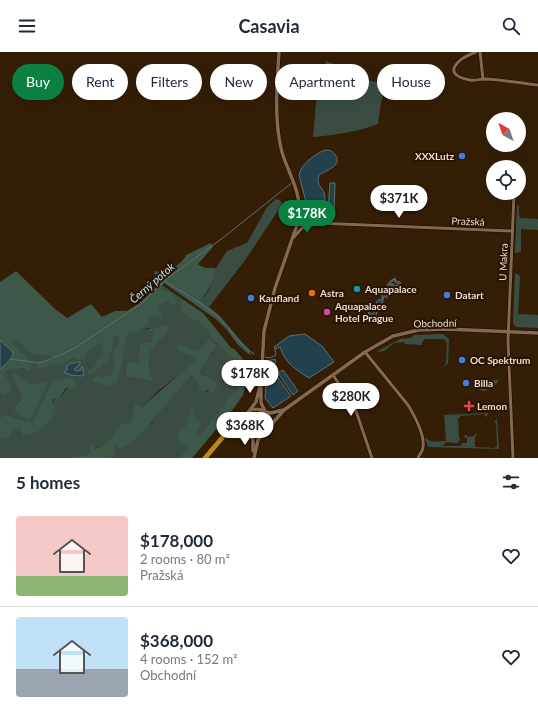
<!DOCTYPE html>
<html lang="en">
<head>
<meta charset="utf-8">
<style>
  :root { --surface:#fff; --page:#f2f2f3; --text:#1f2937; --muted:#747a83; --line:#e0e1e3; --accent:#0b8043 }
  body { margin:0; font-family:Lato,sans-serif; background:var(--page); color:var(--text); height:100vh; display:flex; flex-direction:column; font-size:15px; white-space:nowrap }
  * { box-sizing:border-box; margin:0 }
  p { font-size:13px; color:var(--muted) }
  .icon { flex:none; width:22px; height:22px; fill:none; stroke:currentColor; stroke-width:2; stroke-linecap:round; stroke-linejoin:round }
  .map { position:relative; height:406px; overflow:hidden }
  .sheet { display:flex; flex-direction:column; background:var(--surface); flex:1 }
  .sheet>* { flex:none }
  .banner { position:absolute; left:12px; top:12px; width:514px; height:36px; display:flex; gap:8px }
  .needle { width:26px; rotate:320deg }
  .tools { position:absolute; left:486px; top:60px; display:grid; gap:8px }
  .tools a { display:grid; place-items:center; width:40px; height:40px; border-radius:50%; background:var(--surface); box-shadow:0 4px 16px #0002; font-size:20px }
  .price { position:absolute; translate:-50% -34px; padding:0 9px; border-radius:14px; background:#fff; color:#222; font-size:13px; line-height:26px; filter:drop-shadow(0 1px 2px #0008) }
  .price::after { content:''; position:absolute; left:50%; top:24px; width:12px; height:9px; margin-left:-6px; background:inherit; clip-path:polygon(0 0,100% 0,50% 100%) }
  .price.current { background:var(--accent); color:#fff }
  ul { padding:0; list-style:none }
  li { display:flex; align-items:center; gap:12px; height:100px; padding:0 16px }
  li+li { border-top:1px solid var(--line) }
  li span { display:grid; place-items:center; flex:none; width:112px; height:80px; border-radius:4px; color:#555 }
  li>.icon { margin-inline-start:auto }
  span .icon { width:48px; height:48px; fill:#fffc; stroke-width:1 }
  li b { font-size:17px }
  h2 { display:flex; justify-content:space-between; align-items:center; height:48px; padding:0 16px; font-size:17px }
  .chip { padding:0 14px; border-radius:18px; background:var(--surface); box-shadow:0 4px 16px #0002; font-size:14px; line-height:36px }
  .chip.current { background:var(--accent); color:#fff }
  header { display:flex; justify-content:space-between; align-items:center; height:52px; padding:0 16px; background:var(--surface); font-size:18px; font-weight:700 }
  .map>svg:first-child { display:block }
</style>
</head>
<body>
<header><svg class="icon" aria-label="menu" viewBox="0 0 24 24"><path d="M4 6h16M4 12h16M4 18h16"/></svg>Casavia<svg class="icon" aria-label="search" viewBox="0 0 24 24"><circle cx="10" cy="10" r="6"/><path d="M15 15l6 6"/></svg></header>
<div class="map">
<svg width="538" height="406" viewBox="0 0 538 406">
  <rect width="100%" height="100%" fill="#341e06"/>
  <path fill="#3b4d43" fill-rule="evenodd" d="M 326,9 L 337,13 L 362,27 L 386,32 L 381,51 L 378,72 C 357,80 335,83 313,85 L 316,51 Z
    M 276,147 L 280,148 L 282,151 L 279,157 L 246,207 L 209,255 L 199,248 L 205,244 L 210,236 L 216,216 L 227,199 L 247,191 L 267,155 Z
    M 517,153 L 519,153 L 519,162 L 520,166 L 538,167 L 538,178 L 521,177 L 521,199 L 517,201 L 515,201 Z
    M 515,222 L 518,222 L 520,225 L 518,262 L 538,263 L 538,276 L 516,275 L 513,272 Z
    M 162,233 L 203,261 L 231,296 L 234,297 L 248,313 L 246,331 L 243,343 L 233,357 L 192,406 L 110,406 L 116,401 L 113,395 L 151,372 L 179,335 L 192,324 L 199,334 L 211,342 L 214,329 L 208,324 L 203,324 L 200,320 L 211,301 L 217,294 L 199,307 L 191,315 L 182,320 L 158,339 L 142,355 L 130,371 L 123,371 L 116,377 L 108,390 L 94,397 L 93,391 L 87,404 L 76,402 L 72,406 L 0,406 L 0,387 L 3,388 L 12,377 L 20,377 L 22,383 L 52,352 L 54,347 L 59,347 C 64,339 69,335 75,328 L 61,327 L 33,371 L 7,363 L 0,365 L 0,317 L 13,300 L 0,288 L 0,273 L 97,285 ZM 149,276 L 159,276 L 167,281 L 150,300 L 149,315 L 153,330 L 125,324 L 127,309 L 139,310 L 150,291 L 153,280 L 144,278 ZM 15,320 L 31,332 L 41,330 L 14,357 L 22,346 L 11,323 Z
    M 443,282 L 449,287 L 448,311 L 443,316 L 446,311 L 447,291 L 444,287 L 425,287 L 422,290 L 422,293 L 405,292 L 404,290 L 394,291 L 384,299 L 376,300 L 400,287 L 411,286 L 414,283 Z
    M 499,328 C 496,334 489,337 484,339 C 478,338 473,335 474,329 Z
    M247 370a10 10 0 1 1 20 0a10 10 0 1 1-20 0Z
    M 488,361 L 487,365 L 485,364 L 485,362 L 460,364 L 460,366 L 458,366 L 459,386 L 460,386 L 460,388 L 457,391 L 446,390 L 443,394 L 460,394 L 463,391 L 467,391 L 467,386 L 464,385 L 465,383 L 466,382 L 467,385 L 474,384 L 475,382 L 477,384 L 475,385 L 475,395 L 494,396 L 497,394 L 496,371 L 494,370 L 497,367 L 499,397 L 428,395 L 424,384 C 429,392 439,389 446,389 L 444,363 Z"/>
  <path fill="#3d5849" d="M 211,191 L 213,195 L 198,212 C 204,217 209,216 216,216 C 213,228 210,239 200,248 L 219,263 L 241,289 L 249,297 L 251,304 L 238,293 L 227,278 L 217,268 L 164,231 L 160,236 L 164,240 L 171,241 L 177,250 L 174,254 L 169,249 L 162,251 L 157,254 L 163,266 L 163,268 L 155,264 L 148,265 L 149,272 L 134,281 L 130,280 L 126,285 L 122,311 L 116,331 L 105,334 L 92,329 L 96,323 L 100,325 L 110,324 L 112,320 L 115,307 L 112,303 L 116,295 L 119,292 L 118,283 L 114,285 L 112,297 L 108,306 L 108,311 L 104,311 L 93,321 L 89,322 L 88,319 L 92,318 L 103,301 L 103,295 L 99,290 L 88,299 L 83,308 L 77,307 L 75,304 L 63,311 L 49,313 L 42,317 L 38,317 L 37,315 L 40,309 L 56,307 L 47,303 L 33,303 L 19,289 L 13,288 L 11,291 L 33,312 L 29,320 L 23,316 L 7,318 L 4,322 L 11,333 L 11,339 L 3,343 L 0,340 L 0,317 L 11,307 L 13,300 L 0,288 L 0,230 L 16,219 L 55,257 L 67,266 L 91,252 L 102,265 L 115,259 L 127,259 L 140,251 L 162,229 L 155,223 L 154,219 C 165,222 182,213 186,203 Z
    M 183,248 L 203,261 L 231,296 L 234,297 L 248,313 L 246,331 L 243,343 L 233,357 L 192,406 L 179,406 L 189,395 L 181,391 L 177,381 C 191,373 189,365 192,352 L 194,356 L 193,358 L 195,368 L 202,370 L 197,378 L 197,384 L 201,383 L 223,355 L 228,345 L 235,341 L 242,323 L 241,318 L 231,304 L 211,284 L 209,280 L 198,268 L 192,268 L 180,257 Z
    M 168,272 L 167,281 L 150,300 L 149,315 L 153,330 L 125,324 L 127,309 L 139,310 L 140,291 L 150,291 L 153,280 L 143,279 C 151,275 159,276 168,272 Z
    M 209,287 L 217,294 L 211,301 L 200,320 L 203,324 L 208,324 L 214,329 L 217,335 L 211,342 L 207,338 L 202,339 L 199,337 L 199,334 L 192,324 C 166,346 152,381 120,396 L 116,393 L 114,395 L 116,401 L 110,406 L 72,406 L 75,402 L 87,404 L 93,390 L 95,397 L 108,390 L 116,377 L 123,371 L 130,371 L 135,363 L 133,360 L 135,352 L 142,355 C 155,344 167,332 181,321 C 187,316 193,313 198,307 L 176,297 L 178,292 L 198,300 Z
    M 15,320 L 31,332 L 41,330 L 47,332 L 30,368 L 22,365 L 14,357 L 22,346 L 11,323 Z
    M 68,326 L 75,328 L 76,333 L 72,337 L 69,335 L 65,337 L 59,347 L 53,347 L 52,352 L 57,359 C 50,372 38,383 22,383 L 20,377 L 12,377 L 9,384 L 3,388 L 0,387 L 0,365 L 7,363 L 33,371 L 52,330 L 61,327 Z"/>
  <path fill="#23414d" stroke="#5f6f74" d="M 325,98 C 330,98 333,99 336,104 C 342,114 325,119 319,123 C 316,133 321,133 324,141 C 327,150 323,163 312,163 L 307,154 L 299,123 C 301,112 315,102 325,98 Z
    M 330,131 L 335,131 L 334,161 L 328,160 Z
    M 395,226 L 396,229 L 400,230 L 401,232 L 396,237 L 392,233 L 392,239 L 393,240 L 391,242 L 389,242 L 387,246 L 384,244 L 381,256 L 377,258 L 376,265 L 372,266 L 368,261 L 369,260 L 372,262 L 374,261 L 375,257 L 373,256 L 378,248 L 382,248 L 382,242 L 385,241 L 387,244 L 388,239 L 391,238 L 391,232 L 393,232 L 397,235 L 396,234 L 399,232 L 399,231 L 398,232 L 394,229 L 394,227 L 388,235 L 387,234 L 390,229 Z
    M 305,282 L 322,294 L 334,310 L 309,326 C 295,317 286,312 280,295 L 275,297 L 274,295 L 289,284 Z
    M 0,288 L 13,300 C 13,308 5,312 0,317 Z
    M 275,307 L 276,309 L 275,310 L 274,320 L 291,344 L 273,356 L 265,346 L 268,309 Z
    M 76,310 L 80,310 L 80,312 L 74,317 L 76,319 L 81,318 L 82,314 L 83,315 L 83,320 L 84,321 L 83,324 L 71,323 L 64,320 L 67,318 L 67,314 L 71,311 L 75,311 Z
    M 283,318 L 298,339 L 293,343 L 278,321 Z"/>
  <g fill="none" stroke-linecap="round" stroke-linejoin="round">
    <path stroke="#5f6f74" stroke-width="1" d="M 164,229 C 182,240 201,250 217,264 C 231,276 238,293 254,302
      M 265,305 L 270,306 L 276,303 L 275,297
      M 10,307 L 40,311 L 63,302 L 78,294 L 141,252 L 164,229 L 224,185 L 293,130"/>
    <defs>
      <path id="minor" d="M 476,0 C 459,6 439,22 470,28 C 475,29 480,27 485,27 C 503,28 521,31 538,33
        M 480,0 L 483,27
        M 303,168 L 317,171 L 512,179
        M 294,185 L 302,176 L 315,171
        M 365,300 L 408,353 C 414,363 425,383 423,395 C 423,399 419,403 418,406
        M 333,323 L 355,356 L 372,406
        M 513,406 L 508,289 L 514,141"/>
      <path id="tertiary" d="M 279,0 C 277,31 274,65 281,96 C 285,116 303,141 298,161
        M 251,358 C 262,355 271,362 270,373
        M 265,359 L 261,351 L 261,333 L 264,279 L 275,236 L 297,173 L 301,171 L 303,168 L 302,163 L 297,161 L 292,163 L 291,168 L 293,171 L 297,173
        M 266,360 L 271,361 L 283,358
        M 248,380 L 254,383 L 261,382
        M 253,399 L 253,388 L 245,375 L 244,369 L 245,364 L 256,350 L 260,334
        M 254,406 L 258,388 L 284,358 L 365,300 L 393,284 L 419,278 L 445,277 L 538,281"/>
      <path id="trunk" d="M 231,378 C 236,373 241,374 247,378
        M 205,406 L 233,373 L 245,364"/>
    </defs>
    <use href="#minor" stroke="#1a0700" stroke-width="4"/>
    <use href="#tertiary" stroke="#1a0700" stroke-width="4.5"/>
    <use href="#trunk" stroke="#1a0700" stroke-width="6"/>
    <use href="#minor" stroke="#836950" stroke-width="3"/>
    <use href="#tertiary" stroke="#836950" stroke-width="3.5"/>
    <use href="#trunk" stroke="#be8818" stroke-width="5"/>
  </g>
  <g fill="#3f7fe0" stroke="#291400" stroke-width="1.5">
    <circle cx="462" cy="104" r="4"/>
    <circle cx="447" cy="243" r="4"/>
    <circle cx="251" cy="246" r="4"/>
    <circle cx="462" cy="308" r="4"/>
    <circle cx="466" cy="331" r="4"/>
  </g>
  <circle fill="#0f9aa8" stroke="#291400" stroke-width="1.5" cx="357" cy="237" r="4"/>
  <circle fill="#e8710a" stroke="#291400" stroke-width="1.5" cx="312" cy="241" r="4"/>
  <circle fill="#d1479c" stroke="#291400" stroke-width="1.5" cx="327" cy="260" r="4"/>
  <path fill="#e0444e" stroke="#291400" stroke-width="1.5" d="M467 348h4v4h4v4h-4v4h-4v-4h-4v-4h4z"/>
  <g text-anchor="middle" stroke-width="4" stroke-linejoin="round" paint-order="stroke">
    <g font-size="10" font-weight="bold" fill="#eadbce" stroke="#291400" text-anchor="start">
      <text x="454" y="108" text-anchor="end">XXXLutz</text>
      <text x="365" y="241">Aquapalace</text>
      <text x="320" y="245">Astra</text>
      <text x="455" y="247">Datart</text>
      <text x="259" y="250">Kaufland</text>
      <text x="335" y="258">Aquapalace<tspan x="335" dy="12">Hotel Prague</tspan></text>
      <text x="470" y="312">OC Spektrum</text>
      <text x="474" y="335">Billa</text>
      <text x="477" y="358">Lemon</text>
    </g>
    <g font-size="10" fill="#eadbce" stroke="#291400">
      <text transform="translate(468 169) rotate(2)" y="4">Pražská</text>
      <text transform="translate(503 210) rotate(-88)" y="4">U Makra</text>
      <text transform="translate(435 271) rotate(-1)" y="4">Obchodní</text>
    </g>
    <g font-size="11" font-style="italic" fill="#b5e5fa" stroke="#291400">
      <text transform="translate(152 231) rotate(-41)" y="4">Černý potok</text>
    </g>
  </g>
</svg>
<div class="tools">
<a><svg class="needle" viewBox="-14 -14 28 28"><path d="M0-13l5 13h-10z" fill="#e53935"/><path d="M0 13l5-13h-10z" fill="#747a83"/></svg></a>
<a><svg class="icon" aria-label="locate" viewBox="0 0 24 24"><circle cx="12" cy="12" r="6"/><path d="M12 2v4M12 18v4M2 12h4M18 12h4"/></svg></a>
</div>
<b class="price" style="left:399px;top:167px">$371K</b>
<b class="price current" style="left:307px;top:182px">$178K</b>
<b class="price" style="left:250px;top:342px">$178K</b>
<b class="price" style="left:351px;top:365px">$280K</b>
<b class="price" style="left:245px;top:394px">$368K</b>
<div class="banner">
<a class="chip current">Buy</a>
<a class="chip">Rent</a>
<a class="chip">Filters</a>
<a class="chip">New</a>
<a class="chip">Apartment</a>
<a class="chip">House</a>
</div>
</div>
<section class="sheet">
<h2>5 homes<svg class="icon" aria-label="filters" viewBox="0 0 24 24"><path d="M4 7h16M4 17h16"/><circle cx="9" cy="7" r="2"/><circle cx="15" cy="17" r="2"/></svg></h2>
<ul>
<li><span style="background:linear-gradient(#f6c9c9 75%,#8fb573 0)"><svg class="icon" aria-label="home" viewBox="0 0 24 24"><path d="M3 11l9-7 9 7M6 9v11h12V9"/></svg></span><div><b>$178,000</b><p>2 rooms · 80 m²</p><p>Pražská</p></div><svg class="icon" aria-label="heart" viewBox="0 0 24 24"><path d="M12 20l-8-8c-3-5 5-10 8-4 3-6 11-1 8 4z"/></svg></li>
<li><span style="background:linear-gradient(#bfe0f5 65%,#9aa5b1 0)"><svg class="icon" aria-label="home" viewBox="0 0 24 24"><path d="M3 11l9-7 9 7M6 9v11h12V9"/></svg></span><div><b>$368,000</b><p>4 rooms · 152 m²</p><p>Obchodní</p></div><svg class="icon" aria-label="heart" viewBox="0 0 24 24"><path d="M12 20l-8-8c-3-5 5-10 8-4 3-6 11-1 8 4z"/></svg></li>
</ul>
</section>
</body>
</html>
